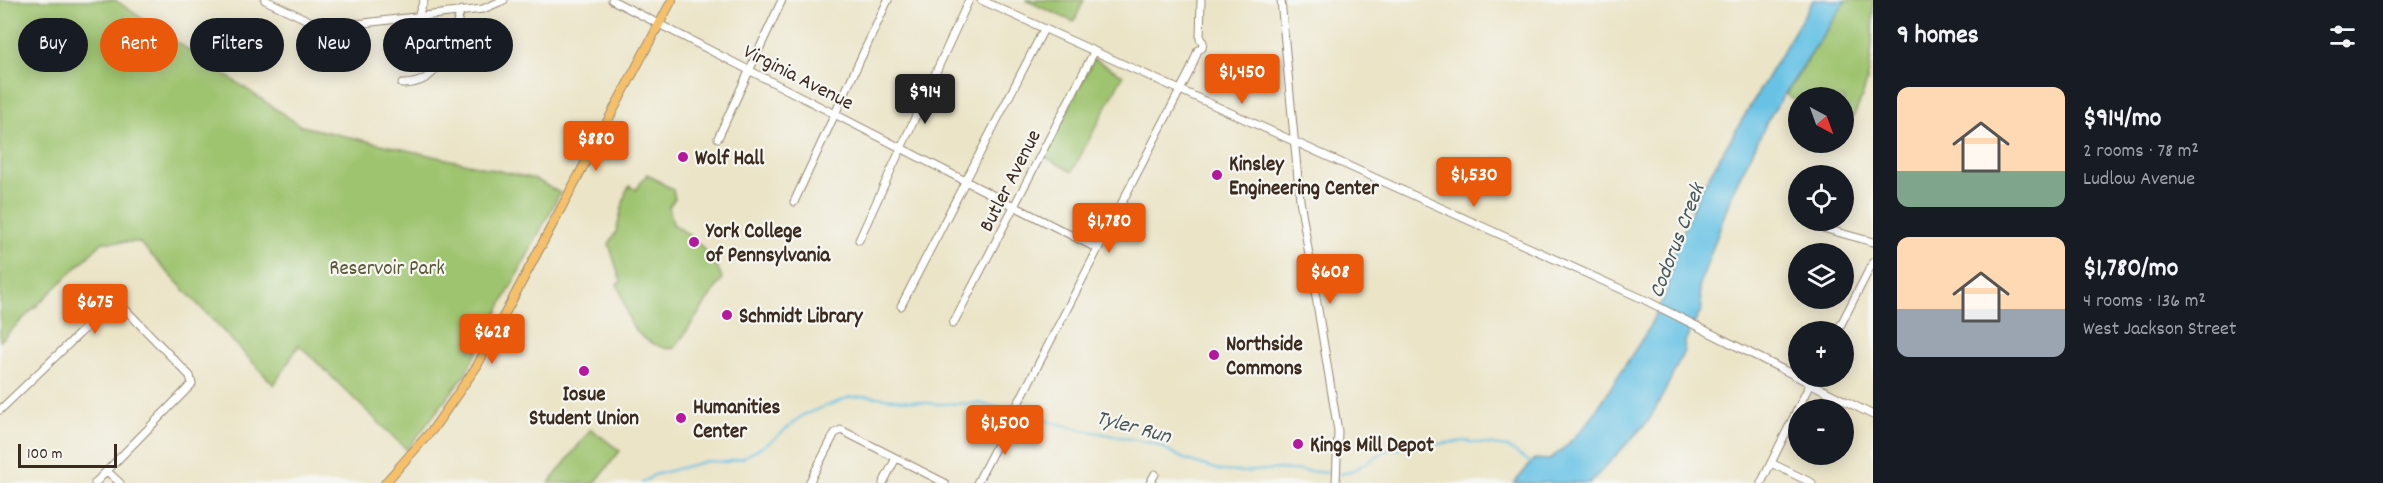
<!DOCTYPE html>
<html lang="en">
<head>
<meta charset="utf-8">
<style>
  :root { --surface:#171b24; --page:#20242c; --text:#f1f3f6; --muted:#9ea1a6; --accent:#ea580c }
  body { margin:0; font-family:Dekko,sans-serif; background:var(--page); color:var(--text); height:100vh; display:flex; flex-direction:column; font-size:22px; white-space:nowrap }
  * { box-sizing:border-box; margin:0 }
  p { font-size:20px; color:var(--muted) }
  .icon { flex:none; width:33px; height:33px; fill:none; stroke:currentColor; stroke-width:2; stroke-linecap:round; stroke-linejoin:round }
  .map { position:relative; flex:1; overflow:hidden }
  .side { display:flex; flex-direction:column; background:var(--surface); width:510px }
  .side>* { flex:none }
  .banner { position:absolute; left:18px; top:18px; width:570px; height:54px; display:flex; gap:12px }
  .needle { width:39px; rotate:139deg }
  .controls { position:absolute; left:1788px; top:87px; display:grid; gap:12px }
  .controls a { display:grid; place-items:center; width:66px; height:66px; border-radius:50%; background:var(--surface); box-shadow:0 3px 15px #0003; font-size:30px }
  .scale { position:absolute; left:18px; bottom:15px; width:99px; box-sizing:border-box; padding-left:6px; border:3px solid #3b2a1e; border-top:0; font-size:16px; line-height:21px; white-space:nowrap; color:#3b2a1e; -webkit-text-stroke:4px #f6f6f2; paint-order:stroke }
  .price { position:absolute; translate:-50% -51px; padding:0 14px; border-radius:6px; background:var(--accent); color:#fff; font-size:20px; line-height:39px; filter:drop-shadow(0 2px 3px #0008) }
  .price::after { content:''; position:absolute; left:50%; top:36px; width:18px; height:14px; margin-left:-9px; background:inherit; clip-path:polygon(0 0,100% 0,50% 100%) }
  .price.current { background:#222; color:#fff }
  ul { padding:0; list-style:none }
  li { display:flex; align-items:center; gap:18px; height:150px; padding:0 24px }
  li span { display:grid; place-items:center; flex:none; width:168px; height:120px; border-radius:12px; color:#555 }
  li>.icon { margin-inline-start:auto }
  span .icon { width:72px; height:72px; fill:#fffc; stroke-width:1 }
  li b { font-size:26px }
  h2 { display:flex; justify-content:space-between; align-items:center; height:72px; padding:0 24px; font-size:26px }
  .pill { padding:0 21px; border-radius:27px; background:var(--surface); box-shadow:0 3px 15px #0003; font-size:21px; line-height:54px }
  .pill.current { background:var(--accent); color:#fff }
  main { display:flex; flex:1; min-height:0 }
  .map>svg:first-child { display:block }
</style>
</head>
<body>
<main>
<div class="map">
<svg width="1873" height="483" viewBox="0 0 1873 483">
  <rect width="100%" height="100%" fill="#f6f6f2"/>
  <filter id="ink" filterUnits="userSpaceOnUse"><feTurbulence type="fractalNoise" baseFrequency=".0167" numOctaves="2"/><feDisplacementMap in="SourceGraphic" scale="12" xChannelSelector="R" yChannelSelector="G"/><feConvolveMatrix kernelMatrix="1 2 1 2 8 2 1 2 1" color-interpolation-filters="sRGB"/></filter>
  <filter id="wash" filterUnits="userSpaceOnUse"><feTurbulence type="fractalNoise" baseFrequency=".008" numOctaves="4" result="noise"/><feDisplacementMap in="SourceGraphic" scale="24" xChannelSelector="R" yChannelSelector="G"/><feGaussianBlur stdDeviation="1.35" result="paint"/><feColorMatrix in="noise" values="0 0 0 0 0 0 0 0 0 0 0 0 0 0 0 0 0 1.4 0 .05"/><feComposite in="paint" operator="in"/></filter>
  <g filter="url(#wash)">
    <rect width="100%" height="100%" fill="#ebe4c7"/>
    <path fill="#9fc46f" stroke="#6d7746" stroke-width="1.5" d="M 0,0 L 115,0 L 301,126 L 535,179 L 560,193 L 464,376 L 407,450 L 299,345 L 274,385 L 139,242 L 103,242 L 0,341 Z
      M 1025,0 L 1084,0 L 1074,22 Z
      M 1846,0 L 1873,0 C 1873,51 1873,89 1844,132 L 1844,98 L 1798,98 L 1798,104 L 1786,94 Z
      M 1094,59 L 1123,75 L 1072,172 L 1047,158 L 1045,154 Z
      M 647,174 L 673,190 L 675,198 L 669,207 L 673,224 C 693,237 716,255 722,279 L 675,348 C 665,350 661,347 652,343 C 624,329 629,309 617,284 L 621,282 L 609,244 L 616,232 L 626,191 L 630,186 L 636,190 Z
      M 591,429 L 620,451 L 595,483 L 549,483 Z"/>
    <path fill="#67c2e5" stroke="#517682" stroke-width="1.5" d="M 1813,0 L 1846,0 L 1769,118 L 1732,193 L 1699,287 L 1702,309 L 1685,341 L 1684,351 L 1665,391 L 1649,420 L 1590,483 L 1514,483 L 1535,459 L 1549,460 L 1565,447 L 1588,423 L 1646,333 L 1666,293 L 1675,251 L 1700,191 Z"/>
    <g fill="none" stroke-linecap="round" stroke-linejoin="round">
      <path stroke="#67c2e5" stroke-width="2" d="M 1339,474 L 1351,472 L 1387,450 L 1464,441 L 1507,447 L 1533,464
        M 642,483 L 654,475 L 707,461 L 726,462 L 743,458 L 773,440 L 803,415 L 850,397 L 868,396 L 936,404 L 979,403 L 1074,428 L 1156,444 L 1184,459 L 1222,471 L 1243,472 L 1278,469 L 1333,473"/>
    </g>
  </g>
  <g filter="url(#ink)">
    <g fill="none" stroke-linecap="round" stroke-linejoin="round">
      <defs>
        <path id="minor" d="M 265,0 L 316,24 L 364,23 L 483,9 L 504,0
          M 612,0 L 1098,249
          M 981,0 L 1643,299 L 1873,415
          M 1281,0 L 1300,200 L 1338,431 L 1336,483
          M 418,16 L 424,0
          M 402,84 C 443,85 451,41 461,10
          M 718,138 L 782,0
          M 794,202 L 888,0
          M 1815,226 L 1873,242
          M 859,240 L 969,0
          M 901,306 L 1044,29
          M 953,324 L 1094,52
          M 1837,332 L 1873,262
          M 0,410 L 104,310 L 113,305 L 121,305 L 190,376 L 192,384 L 95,483
          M 1771,463 L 1812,483
          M 107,471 L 120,483
          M 809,483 L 835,433 L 841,430 L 945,483
          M 883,483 L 896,458
          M 977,483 L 1190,71 L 1198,50 L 1202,48 L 1203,42 L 1200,39 L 1201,0
          M 1150,483 L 1155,474
          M 1761,483 L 1814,376"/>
        <path id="major" d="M 385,483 L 433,429 L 477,366 L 672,0"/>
      </defs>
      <use href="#minor" stroke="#938772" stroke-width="9"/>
      <use href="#major" stroke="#938772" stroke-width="10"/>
      <use href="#minor" stroke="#fff" stroke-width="7"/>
      <use href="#major" stroke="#f6c06b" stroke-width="8"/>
    </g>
  </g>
  <g fill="#b5179e" stroke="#f6f6f2" stroke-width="2">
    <circle cx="683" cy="157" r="6"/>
    <circle cx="1217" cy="175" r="6"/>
    <circle cx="694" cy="242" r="6"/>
    <circle cx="727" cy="315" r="6"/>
    <circle cx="1214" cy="355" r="6"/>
    <circle cx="584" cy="371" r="6"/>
    <circle cx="681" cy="418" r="6"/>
    <circle cx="1298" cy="444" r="6"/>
  </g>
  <g text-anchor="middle" stroke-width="4.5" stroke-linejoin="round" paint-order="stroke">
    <g font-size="21" fill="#3b2a1e" stroke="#f6f6f2">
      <text transform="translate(799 76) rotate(27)" y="7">Virginia Avenue</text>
      <text transform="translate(1009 180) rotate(-63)" y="7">Butler Avenue</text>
    </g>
    <g font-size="21" font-weight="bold" fill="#3b2a1e" stroke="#f6f6f2" text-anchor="start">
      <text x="695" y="164">Wolf Hall</text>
      <text x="1229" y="170">Kinsley<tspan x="1229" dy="24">Engineering Center</tspan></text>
      <text x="706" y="237">York College<tspan x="706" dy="24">of Pennsylvania</tspan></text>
      <text x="739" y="322">Schmidt Library</text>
      <text x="1226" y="350">Northside<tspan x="1226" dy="24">Commons</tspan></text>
      <text x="584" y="400" text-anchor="middle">Iosue<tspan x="584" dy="24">Student Union</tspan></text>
      <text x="693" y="413">Humanities<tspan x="693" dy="24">Center</tspan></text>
      <text x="1310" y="451">Kings Mill Depot</text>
    </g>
    <g font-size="21" fill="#595836" stroke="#f6f6f2">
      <text x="387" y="274">Reservoir Park</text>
    </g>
    <g font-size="22" font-style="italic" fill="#48585a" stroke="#f6f6f2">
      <text transform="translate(1675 240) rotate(-69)" y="8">Codorus Creek</text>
      <text transform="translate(1134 425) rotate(15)" y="8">Tyler Run</text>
    </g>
  </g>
</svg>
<div class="controls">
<a><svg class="needle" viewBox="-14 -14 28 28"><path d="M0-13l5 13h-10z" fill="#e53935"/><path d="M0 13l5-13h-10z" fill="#9ea1a6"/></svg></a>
<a><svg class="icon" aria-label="locate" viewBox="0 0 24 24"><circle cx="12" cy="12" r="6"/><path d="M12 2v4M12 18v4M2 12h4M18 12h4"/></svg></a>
<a><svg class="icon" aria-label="layers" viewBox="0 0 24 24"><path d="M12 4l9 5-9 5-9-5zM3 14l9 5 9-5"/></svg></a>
<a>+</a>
<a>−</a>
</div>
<div class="scale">100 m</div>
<b class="price" style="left:1242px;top:105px">$1,450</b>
<b class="price current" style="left:925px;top:125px">$914</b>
<b class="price" style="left:596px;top:172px">$880</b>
<b class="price" style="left:1474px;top:208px">$1,530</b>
<b class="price" style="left:1109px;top:254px">$1,780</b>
<b class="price" style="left:1330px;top:305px">$608</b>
<b class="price" style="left:95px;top:335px">$675</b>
<b class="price" style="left:492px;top:365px">$628</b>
<b class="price" style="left:1005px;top:456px">$1,500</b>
<div class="banner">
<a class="pill">Buy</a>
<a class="pill current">Rent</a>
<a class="pill">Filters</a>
<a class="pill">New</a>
<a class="pill">Apartment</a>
</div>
</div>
<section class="side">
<h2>9 homes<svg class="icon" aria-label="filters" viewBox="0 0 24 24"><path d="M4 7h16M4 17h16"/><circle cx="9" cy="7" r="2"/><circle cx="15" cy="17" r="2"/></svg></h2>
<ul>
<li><span style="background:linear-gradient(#ffd9b3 70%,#7fa58c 0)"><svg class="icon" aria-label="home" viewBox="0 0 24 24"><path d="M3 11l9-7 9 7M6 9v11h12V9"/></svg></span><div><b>$914/mo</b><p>2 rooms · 78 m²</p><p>Ludlow Avenue</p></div></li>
<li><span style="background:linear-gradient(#ffd9b3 60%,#9aa5b1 0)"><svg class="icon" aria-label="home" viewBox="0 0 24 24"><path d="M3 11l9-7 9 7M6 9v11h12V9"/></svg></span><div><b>$1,780/mo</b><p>4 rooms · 136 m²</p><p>West Jackson Street</p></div></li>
</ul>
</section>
</main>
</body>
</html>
